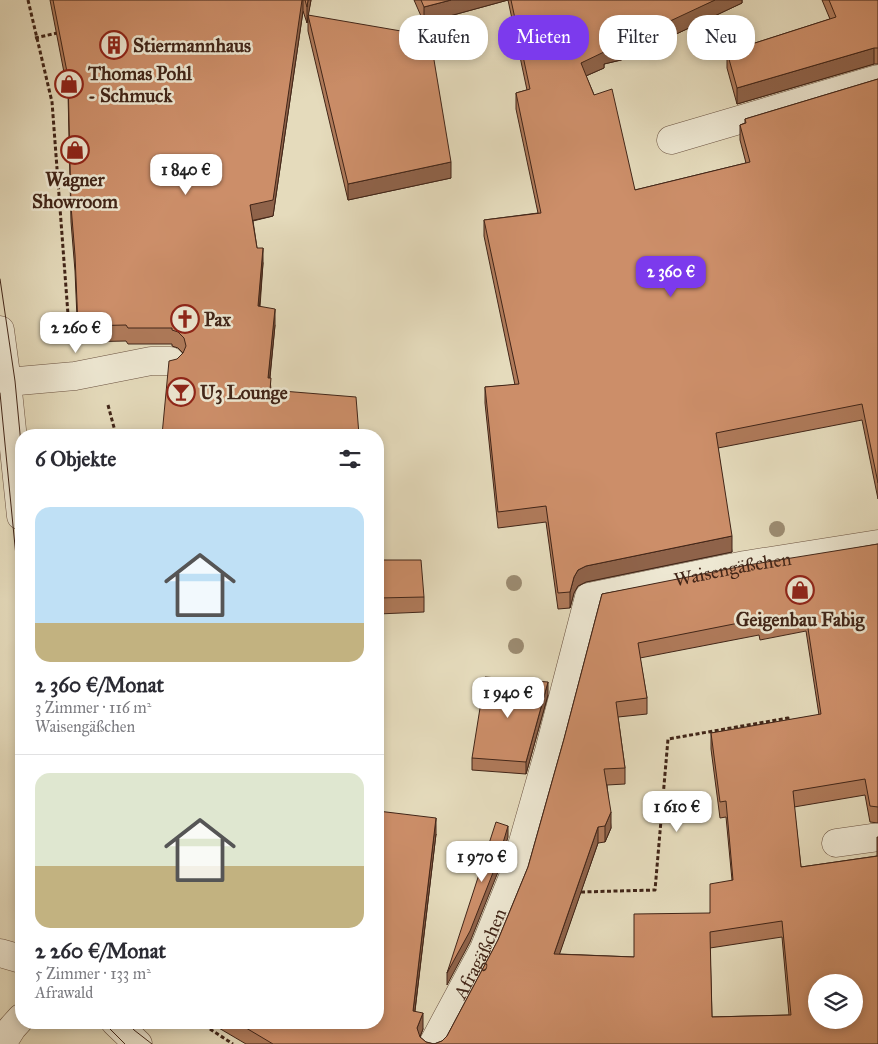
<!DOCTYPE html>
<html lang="de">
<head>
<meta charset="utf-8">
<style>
  :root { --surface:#fff; --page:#f7f7f7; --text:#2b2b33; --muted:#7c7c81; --line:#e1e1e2; --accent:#7c3aed }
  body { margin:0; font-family:"IM FELL Great Primer",serif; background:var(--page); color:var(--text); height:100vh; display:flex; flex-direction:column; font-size:19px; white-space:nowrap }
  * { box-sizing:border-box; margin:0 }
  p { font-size:16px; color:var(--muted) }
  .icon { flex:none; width:28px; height:28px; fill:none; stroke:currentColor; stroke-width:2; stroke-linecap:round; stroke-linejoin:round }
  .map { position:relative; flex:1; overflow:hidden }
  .details { position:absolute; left:15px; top:429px; width:369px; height:600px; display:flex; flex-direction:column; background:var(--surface); border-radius:20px; box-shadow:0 2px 8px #0003 }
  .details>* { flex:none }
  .guide { position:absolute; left:399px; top:15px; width:404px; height:45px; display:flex; gap:10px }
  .tools { position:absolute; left:808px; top:974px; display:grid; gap:10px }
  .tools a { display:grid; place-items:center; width:55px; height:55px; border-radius:50%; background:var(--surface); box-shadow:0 2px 8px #0003; font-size:25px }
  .price { position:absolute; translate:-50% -42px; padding:0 11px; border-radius:10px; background:#fff; color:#222; font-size:16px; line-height:32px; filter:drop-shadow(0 1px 2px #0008) }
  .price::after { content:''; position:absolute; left:50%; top:30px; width:15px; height:11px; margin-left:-8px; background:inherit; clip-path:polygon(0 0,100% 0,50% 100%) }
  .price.on { background:var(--accent); color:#fff }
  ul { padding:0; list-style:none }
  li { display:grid; align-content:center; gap:10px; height:265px; padding:0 20px }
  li+li { border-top:1px solid var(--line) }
  li span { display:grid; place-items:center; height:155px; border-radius:15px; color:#555 }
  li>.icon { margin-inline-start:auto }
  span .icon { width:90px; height:90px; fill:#fffc; stroke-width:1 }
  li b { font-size:21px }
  h2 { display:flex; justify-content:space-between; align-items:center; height:60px; padding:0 20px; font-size:21px }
  .tag { padding:0 18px; border-radius:20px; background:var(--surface); box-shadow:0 2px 8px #0003; font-size:18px; line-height:45px }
  .tag.on { background:var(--accent); color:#fff }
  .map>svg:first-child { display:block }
</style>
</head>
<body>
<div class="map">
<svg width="878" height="1044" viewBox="0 0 878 1044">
  <rect width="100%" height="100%" fill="#e5dbbc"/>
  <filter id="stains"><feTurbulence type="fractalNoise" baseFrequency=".004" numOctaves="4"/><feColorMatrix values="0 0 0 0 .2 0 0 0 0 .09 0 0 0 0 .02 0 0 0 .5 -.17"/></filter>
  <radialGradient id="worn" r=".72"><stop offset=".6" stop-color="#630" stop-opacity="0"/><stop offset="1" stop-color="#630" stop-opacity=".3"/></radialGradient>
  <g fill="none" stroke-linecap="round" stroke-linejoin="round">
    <defs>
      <g id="minor">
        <path d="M 671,140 L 878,79"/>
        <path d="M 0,330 L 7,382 L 21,516"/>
        <path d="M 7,382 L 75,376 L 151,361 L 170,361"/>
        <path d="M 836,843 L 878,837"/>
        <path d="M 0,953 L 21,959"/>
        <path d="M 115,1022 L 138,1044"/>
        <path d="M 2,1044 L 12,1028 L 21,1018"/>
        <path id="s1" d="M 433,1044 L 484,949 L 513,877 L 549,751 L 589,597 L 745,565 L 878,544"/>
      </g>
    </defs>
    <use href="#minor" stroke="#6a5241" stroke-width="29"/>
    <path stroke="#412518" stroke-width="3" stroke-dasharray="4 2.5" stroke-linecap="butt" d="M 28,0 L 52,102 L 70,341
      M 35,38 L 57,33
      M 108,405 L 116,435
      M 581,892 L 655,890 L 668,739 L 788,718 L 789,723
      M 199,1022 L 233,1044"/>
    <use href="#minor" stroke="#eee8d3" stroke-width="28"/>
    <path stroke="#412518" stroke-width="1" d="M 0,279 L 15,381 L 21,444
      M 0,393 L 21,607
      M 103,1022 L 125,1044
      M 127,1022 L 134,1030 L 152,1044"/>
  </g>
  <g fill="#9c8c72">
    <circle cx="777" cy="529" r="8"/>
    <circle cx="514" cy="583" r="8"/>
    <circle cx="516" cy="646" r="8"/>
  </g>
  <path fill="#af7a5a" stroke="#412518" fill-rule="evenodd" d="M 50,0 L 311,0 L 308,15 L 451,178 L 348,200 L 308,31 L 308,16 L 307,23 L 303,11 L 273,216 L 253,221 L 257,248 L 263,263 L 260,307 L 275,325 L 270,378 L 271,390 L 359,435 L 177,359 L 183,353 L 178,348 L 172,346 L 172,344 L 128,344 L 126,341 L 78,342 L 75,271 L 71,222 L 68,93 Z
    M 414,0 L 742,0 L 742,3 L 621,60 L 604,64 L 604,68 L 586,76 L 635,190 L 746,163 L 740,140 L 740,125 L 745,123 L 745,119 L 878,79 L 878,499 L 862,420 L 718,448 L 732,552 L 586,582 L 578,586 L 574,593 L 570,608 L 558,609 L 546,522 L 498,528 L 485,403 L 485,387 L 515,385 L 484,236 L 484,220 L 538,213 L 516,109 L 516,93 L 527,90 L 508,0 L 424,23 Z
    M 822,0 L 878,0 L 878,64 L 874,64 L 737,104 L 727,68 L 727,52 L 830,19 Z
    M 878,544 L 878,823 L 870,822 L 865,795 L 794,807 L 801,867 L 877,856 L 877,837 L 878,837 L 878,1044 L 246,1044 L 212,1024 L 212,1022 L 378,1022 L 436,834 L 415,1011 L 423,1029 L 420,1037 L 426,1042 L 434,1044 L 442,1041 L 447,1036 L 498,940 L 528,867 L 564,739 L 602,594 ZM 806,631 L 819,715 L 711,733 L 711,749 L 720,818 L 726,817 L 732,880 L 710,913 L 634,957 L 559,954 L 598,843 L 605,842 L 611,828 L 607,785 L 625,784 L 625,768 L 618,717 L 647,714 L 647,698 L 640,658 L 759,635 L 760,640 ZM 782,937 L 789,1015 L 712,1017 L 710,948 Z
    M 378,560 L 424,597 L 424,612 L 378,614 Z
    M 548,695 L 526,774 L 472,770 L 472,758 Z"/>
  <path fill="#8f634a" stroke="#412518" d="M 302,0 L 303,0 L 303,11 L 273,216 L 250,221 L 250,205 Z
    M 308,0 L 311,0 L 307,23 L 307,7 Z
    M 451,0 L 508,0 L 424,23 L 424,7 Z
    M 715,0 L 742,0 L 742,3 L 621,60 L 604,64 L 604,68 L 581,78 L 581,63 L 603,48 Z
    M 874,48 L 874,64 L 737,104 L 737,88 Z
    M 451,162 L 451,178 L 348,200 L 348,184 Z
    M 263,248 L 263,263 L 258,322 L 258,306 Z
    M 275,309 L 275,325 L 268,394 L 268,378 Z
    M 732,536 L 732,552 L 586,582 L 578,586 L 574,593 L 570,608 L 570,592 L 574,577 L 578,570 L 586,566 Z
    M 548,682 L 548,695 L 526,774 L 526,762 Z
    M 611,812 L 611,828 L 605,842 L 605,826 Z
    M 436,818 L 436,834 L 413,1026 L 413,1011 Z
    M 508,826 L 508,837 L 498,872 L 470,942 L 447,985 L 447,973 Z
    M 598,827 L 598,843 L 554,970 L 554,954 Z
    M 423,1013 L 423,1029 L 417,1044 L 417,1028 Z"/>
  <path fill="#cc8e69" stroke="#412518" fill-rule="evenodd" d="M 53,0 L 302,0 L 273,200 L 250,205 L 257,248 L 263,248 L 258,306 L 275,309 L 268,378 L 271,378 L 270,390 L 356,397 L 359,435 L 162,435 L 169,361 L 177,359 L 183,353 L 186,346 L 184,338 L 178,332 L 172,330 L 172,328 L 128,328 L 126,325 L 78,326 L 75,255 L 71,206 L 68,77 Z
    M 305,0 L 308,0 L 307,7 Z
    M 421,0 L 451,0 L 424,7 Z
    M 511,0 L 715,0 L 621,44 L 603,48 L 604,52 L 581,63 L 594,95 L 612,89 L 635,190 L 750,162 L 740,125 L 746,123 L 745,119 L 878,79 L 878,483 L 862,404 L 716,433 L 732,536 L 586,566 L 578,570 L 574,577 L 570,592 L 558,593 L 546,506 L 498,512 L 485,387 L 519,384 L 484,220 L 541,213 L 516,93 L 530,89 Z
    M 829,0 L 878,0 L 878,48 L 874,48 L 737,88 L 727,52 L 836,17 Z
    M 308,15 L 430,36 L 451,162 L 348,184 Z
    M 878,544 L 878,807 L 870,806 L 865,779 L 793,791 L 801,867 L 878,856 L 878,1044 L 273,1044 L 236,1022 L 378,1022 L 378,811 L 436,818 L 413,1011 L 423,1013 L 417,1028 L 420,1037 L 426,1042 L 434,1044 L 442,1041 L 447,1036 L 498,940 L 528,867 L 564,739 L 602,594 L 748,565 ZM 806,615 L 821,714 L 711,733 L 720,802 L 726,801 L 733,880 L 710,884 L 710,913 L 634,914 L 634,957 L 554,954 L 598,827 L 605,826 L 611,812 L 604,769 L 625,768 L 616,702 L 647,698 L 638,643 L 759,619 L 760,624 ZM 782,921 L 791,1015 L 712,1017 L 710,932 ZM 816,982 L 854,982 L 854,1020 L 816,1020 Z
    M 378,560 L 421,560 L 424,597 L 378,598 Z
    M 485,677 L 548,682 L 526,762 L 472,758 Z
    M 496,822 L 508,826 L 498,860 L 470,931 L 447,973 Z"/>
  <defs>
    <symbol id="building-ring" viewBox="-11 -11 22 22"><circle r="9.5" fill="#eee8d3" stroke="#8f2418" stroke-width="1.5"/><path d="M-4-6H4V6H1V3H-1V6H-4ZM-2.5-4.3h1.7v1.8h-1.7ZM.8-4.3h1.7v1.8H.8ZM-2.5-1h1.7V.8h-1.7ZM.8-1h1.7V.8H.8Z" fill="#8f2418"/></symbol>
    <symbol id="shop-ring" viewBox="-11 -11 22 22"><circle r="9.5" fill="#eee8d3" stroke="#8f2418" stroke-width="1.5"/><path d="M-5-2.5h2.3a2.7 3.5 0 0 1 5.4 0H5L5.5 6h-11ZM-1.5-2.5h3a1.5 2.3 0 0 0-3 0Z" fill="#8f2418"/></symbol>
    <symbol id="church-ring" viewBox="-11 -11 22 22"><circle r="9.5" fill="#eee8d3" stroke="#8f2418" stroke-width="1.5"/><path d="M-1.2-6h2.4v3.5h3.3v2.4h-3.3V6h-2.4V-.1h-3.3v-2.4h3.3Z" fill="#8f2418"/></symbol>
    <symbol id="bar-ring" viewBox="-11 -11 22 22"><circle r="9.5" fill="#eee8d3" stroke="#8f2418" stroke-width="1.5"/><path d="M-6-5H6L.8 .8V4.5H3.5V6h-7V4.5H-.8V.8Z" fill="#8f2418"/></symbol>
  </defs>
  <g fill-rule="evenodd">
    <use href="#building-ring" x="98" y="29" width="32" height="32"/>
    <use href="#shop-ring" x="53" y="68" width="32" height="32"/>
    <use href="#shop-ring" x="59" y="134" width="32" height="32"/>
    <use href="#church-ring" x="169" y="303" width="32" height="32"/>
    <use href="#bar-ring" x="165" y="376" width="32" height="32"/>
    <use href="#shop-ring" x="784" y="574" width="32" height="32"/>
  </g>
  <g text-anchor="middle" stroke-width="5" stroke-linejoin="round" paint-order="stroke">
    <g font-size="19" font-weight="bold" fill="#412518" stroke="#eee8d3" text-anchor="start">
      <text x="133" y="52">Stiermannhaus</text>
      <text x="88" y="80">Thomas Pohl<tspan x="88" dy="22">- Schmuck</tspan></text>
      <text x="75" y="186" text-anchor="middle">Wagner<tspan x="75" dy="22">Showroom</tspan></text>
      <text x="204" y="326">Pax</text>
      <text x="200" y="399">U3 Lounge</text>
      <text x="800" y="626" text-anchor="middle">Geigenbau Fabig</text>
    </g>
    <g font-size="19" fill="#412518" stroke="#eee8d3">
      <text dy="7" stroke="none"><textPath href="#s1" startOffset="622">Waisengäßchen</textPath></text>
      <text dy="7" stroke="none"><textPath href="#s1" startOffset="102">Afragäßchen</textPath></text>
    </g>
  </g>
  <rect width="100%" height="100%" filter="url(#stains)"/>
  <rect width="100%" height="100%" fill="url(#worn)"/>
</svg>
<div class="tools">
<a><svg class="icon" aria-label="layers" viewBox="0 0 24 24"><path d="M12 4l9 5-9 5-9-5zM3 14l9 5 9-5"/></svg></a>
</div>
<b class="price" style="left:186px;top:196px">1 840 €</b>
<b class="price on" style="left:671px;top:298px">2 360 €</b>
<b class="price" style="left:76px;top:354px">2 260 €</b>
<b class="price" style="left:508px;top:719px">1 940 €</b>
<b class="price" style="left:677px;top:833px">1 610 €</b>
<b class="price" style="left:482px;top:883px">1 970 €</b>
<div class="guide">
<a class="tag">Kaufen</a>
<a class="tag on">Mieten</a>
<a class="tag">Filter</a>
<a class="tag">Neu</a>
</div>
<section class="details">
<h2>6 Objekte<svg class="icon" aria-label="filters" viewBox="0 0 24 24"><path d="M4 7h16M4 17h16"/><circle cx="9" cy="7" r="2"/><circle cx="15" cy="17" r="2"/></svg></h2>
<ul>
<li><span style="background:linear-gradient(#bfe0f5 75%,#c2b280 0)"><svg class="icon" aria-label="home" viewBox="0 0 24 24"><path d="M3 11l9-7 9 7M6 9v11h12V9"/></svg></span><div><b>2 360 €/Monat</b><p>3 Zimmer · 116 m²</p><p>Waisengäßchen</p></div></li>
<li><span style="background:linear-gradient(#dfe7d0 60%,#c2b280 0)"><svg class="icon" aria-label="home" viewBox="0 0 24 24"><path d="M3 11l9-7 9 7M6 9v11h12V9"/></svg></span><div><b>2 260 €/Monat</b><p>5 Zimmer · 133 m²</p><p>Afrawald</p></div></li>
</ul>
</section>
</div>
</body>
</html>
